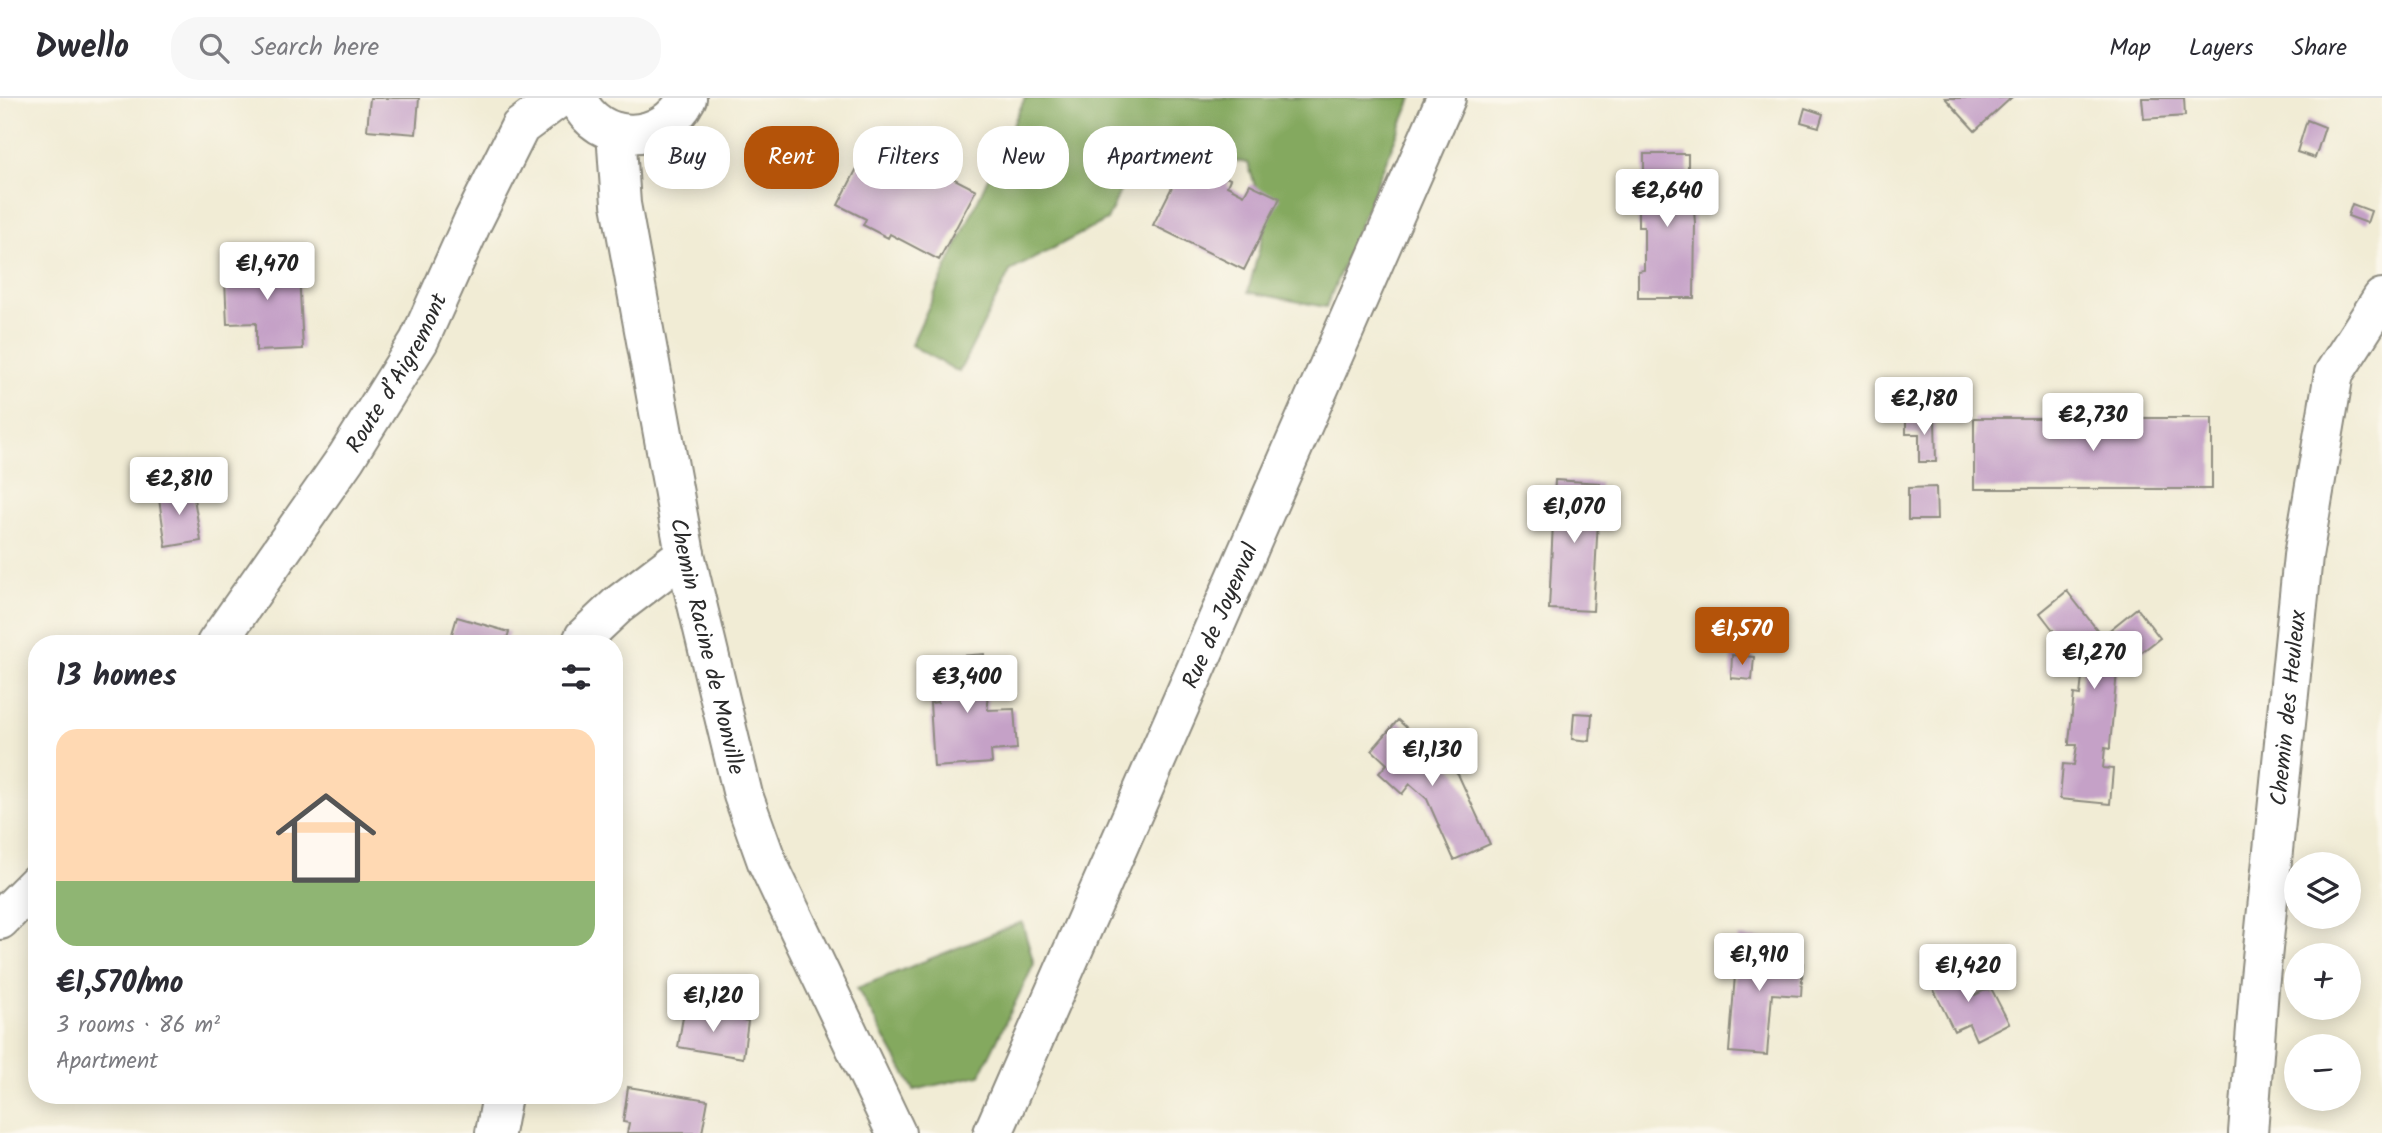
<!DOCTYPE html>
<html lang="en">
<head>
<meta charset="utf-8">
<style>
  :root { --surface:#fff; --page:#f7f7f7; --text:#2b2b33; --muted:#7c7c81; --line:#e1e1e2; --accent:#b45309 }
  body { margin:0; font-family:Kalam,sans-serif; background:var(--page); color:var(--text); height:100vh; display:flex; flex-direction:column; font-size:26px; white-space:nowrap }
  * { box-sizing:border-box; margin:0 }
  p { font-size:23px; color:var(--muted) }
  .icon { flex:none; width:38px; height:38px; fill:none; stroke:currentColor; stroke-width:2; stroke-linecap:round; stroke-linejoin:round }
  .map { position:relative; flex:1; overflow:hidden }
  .panel { position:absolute; left:28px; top:537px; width:595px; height:469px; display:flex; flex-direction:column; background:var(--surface); border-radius:28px; box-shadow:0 4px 18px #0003 }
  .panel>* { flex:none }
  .hud { position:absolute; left:644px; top:28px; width:665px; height:63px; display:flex; gap:14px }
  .tools { position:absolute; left:2284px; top:754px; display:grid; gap:14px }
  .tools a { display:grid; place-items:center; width:77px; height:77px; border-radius:50%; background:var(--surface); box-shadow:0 4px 18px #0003; font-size:35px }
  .price { position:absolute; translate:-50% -60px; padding:0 16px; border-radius:7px; background:#fff; color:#222; font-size:23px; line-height:46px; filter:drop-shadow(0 2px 4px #0008) }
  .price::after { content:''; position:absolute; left:50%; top:42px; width:21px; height:16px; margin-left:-10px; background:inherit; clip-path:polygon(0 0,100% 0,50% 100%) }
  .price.on { background:var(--accent); color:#fff }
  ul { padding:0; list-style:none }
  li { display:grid; align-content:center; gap:14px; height:371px; padding:0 28px }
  li span { display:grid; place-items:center; height:217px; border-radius:21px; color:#555 }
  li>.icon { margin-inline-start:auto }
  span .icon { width:126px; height:126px; fill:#fffc; stroke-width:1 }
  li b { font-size:30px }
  h2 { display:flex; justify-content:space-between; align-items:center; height:84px; padding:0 28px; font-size:30px }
  .chip { padding:0 24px; border-radius:28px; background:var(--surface); box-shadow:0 4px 18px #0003; font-size:24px; line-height:63px }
  .chip.on { background:var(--accent); color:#fff }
  header { display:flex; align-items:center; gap:42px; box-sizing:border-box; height:98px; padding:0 35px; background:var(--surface); border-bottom:2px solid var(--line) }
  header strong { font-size:33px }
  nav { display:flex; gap:38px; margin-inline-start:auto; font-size:24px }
  .search { width:490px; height:63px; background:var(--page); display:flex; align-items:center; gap:18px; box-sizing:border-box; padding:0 24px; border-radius:28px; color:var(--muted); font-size:26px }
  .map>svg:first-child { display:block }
</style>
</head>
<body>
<header>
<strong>Dwello</strong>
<div class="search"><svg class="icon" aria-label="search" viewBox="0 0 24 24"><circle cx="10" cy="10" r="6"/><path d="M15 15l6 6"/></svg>Search here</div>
<nav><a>Map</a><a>Layers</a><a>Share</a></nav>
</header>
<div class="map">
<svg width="2382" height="1035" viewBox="0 0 2382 1035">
  <rect width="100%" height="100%" fill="#fbf7ec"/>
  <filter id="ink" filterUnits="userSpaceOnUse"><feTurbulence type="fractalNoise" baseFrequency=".0143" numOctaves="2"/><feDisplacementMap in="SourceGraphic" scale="14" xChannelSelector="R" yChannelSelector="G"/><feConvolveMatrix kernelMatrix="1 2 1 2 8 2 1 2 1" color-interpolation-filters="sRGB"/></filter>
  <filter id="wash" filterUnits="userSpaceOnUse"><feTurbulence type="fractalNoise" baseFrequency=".00686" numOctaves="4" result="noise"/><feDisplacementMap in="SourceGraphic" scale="28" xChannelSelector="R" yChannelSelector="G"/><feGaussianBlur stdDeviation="1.57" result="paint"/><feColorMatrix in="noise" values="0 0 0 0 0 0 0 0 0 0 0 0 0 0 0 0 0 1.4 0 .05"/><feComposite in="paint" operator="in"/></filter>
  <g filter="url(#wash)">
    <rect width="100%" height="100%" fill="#f1ecd5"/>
    <path fill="#84a95f" stroke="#586a45" stroke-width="2" d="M 1025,0 L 1412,0 L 1326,209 L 1248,194 L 1266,125 L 1248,65 L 1140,49 L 1107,122 L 1010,173 L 959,274 L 911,247 Z
      M 1022,824 L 1034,866 L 980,977 L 914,992 L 857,890 Z"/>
    <g id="blocks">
      <path fill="#c5a1c7" d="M 370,0 L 419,0 L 416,36 L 367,32 Z
        M 1945,0 L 2011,0 L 1975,33 Z
        M 2142,0 L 2184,0 L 2185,18 L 2144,21 Z
        M 1805,10 L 1823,16 L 1819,29 L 1801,24 Z
        M 2307,22 L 2325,29 L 2315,60 L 2297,54 Z
        M 868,49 L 896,63 L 892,70 L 903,75 L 909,63 L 943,80 L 945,76 L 976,92 L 939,162 L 890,136 L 888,140 L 863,127 L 866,121 L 838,107 Z
        M 1189,55 L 1217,69 L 1215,74 L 1230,81 L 1227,88 L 1244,97 L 1250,86 L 1280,100 L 1244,172 L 1153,127 Z
        M 1644,56 L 1688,56 L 1688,101 L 1693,101 L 1695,125 L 1694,200 L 1638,200 L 1638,173 L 1644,172 L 1644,129 L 1638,129 L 1638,101 L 1644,102 Z
        M 2352,106 L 2371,113 L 2367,125 L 2348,118 Z
        M 285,155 L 286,176 L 299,175 L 303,251 L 256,253 L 256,225 L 227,226 L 225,182 L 245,181 L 243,157 Z
        M 1935,319 L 1936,364 L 1919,364 L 1919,336 L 1906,336 L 1906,320 Z
        M 1974,320 L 2212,320 L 2212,391 L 1974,391 Z
        M 1555,382 L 1600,385 L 1593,513 L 1549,511 Z
        M 192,388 L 201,443 L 166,449 L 158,394 Z
        M 1936,389 L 1937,422 L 1908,422 L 1908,390 Z
        M 2067,493 L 2102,538 L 2137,510 L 2160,540 L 2125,567 L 2113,566 L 2112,573 L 2117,574 L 2110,647 L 2110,651 L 2105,650 L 2103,670 L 2113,671 L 2110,706 L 2060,701 L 2063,666 L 2074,667 L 2077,647 L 2069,647 L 2069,644 L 2074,596 L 2080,597 L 2083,571 L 2040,515 Z
        M 457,519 L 509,534 L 505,546 L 449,546 Z
        M 984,556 L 988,612 L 1014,611 L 1017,651 L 991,653 L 992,665 L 934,669 L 930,605 L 938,604 L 935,560 Z
        M 1732,557 L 1754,559 L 1752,582 L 1731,580 Z
        M 1574,615 L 1592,616 L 1590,643 L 1572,641 Z
        M 1398,622 L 1458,676 L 1490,746 L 1454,762 L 1427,701 L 1410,686 L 1402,696 L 1379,675 L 1387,666 L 1372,652 Z
        M 1738,839 L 1773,842 L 1771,860 L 1803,862 L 1801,898 L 1772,896 L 1767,957 L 1729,954 Z
        M 1962,870 L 1975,897 L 1983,893 L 1992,892 L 2009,925 L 1976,942 L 1969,926 L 1954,933 L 1928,880 L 1942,872 L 1945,878 Z
        M 684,913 L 748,923 L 743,960 L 678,949 Z
        M 628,989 L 708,1002 L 702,1035 L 627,1035 L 629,1025 L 623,1024 Z"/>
    </g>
  </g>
  <g filter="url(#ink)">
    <use href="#blocks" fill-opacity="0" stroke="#8e8c80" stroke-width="2"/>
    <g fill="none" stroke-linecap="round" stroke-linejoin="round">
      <defs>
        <g id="minor">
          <path d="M 577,0 C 599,49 664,46 687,0"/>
          <path id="s1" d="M 616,34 L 621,106 L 685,456 L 743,697 L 767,764 L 896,1035"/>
          <path id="s2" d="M 216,546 L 346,360 L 419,243 L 472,125 L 520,29 L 559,0"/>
          <path d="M 581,546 L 584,539 L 618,507 L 685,456"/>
          <path d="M 0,822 L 37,785"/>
          <path d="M 495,1035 L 502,998"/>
          <path id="s3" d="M 993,1035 L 1446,0"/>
          <path id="s4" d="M 2248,1035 L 2259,890 L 2303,458 L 2334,275 L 2382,200"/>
        </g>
      </defs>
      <use href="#minor" stroke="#8e8c80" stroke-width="42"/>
      <use href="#minor" stroke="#fff" stroke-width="38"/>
    </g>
  </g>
  <g text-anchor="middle" stroke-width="7" stroke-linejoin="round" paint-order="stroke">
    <g font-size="23" fill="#2b2b2b" stroke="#fbf7ec">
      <text dy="8" stroke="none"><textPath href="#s2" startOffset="326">Route d’Aigremont</textPath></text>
      <text dy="8" stroke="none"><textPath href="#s3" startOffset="565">Rue de Joyenval</textPath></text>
      <text dy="8" stroke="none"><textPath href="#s1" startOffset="523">Chemin Racine de Monville</textPath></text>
      <text dy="8" stroke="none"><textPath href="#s4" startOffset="427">Chemin des Heuleux</textPath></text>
    </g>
  </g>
</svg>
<div class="tools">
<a><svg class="icon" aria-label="layers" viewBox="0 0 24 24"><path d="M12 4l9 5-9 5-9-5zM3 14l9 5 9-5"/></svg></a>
<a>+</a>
<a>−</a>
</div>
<b class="price" style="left:1667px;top:131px">€2,640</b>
<b class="price" style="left:267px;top:204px">€1,470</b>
<b class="price" style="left:1924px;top:339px">€2,180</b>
<b class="price" style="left:2093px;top:355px">€2,730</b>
<b class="price" style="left:179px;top:419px">€2,810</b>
<b class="price" style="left:1574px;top:447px">€1,070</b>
<b class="price on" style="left:1742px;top:569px">€1,570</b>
<b class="price" style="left:2094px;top:593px">€1,270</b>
<b class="price" style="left:967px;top:617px">€3,400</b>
<b class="price" style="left:1432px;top:690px">€1,130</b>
<b class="price" style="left:1759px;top:895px">€1,910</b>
<b class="price" style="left:1968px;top:906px">€1,420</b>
<b class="price" style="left:713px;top:936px">€1,120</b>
<div class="hud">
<a class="chip">Buy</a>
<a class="chip on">Rent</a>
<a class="chip">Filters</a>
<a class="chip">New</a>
<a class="chip">Apartment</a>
</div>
<section class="panel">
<h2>13 homes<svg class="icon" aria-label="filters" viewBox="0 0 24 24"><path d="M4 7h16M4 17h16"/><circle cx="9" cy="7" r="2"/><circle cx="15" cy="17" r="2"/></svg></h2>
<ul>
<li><span style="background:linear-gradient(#ffd9b3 70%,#8fb573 0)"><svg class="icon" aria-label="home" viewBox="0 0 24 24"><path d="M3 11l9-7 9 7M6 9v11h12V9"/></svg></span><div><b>€1,570/mo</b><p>3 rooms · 86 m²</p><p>Apartment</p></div></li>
</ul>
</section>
</div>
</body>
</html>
